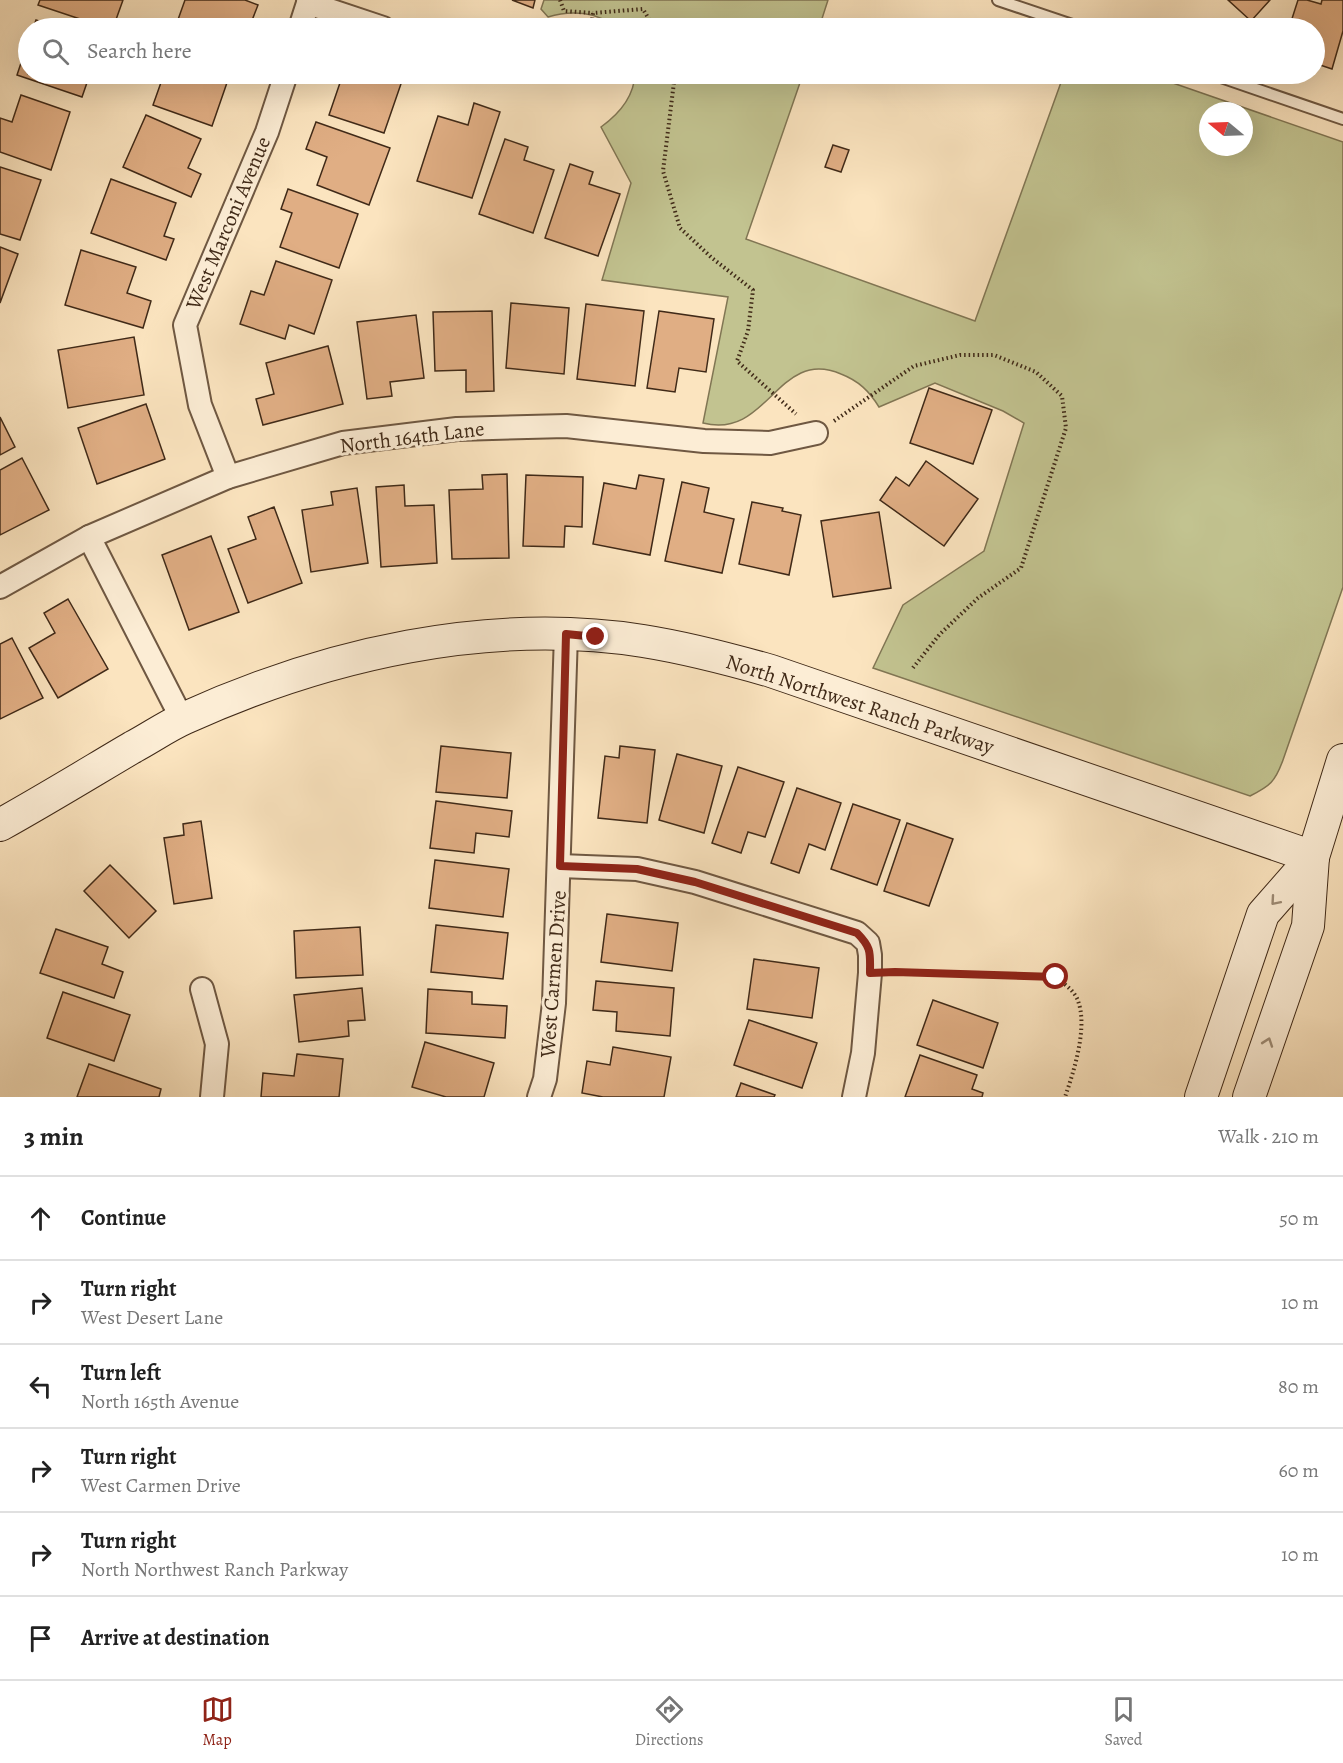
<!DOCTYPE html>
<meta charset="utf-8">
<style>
body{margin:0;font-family:Alegreya,serif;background:#f2f2f2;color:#222}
.compass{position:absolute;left:1199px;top:102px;width:54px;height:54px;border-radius:50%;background:#fff;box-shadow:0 6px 24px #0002;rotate:289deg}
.stop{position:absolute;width:18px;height:18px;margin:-14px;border:4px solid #8f2418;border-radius:50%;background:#fff}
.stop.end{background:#8f2418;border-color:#fff;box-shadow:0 2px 6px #0008}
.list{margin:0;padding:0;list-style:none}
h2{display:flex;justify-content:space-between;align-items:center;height:78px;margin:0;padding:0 24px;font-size:26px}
h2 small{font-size:20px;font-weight:400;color:#767676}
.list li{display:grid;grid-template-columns:39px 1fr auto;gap:18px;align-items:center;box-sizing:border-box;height:84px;padding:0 24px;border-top:2px solid #e0e0e0}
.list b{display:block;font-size:22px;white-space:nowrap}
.list p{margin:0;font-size:20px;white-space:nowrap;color:#767676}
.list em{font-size:20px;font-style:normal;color:#767676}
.icon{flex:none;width:33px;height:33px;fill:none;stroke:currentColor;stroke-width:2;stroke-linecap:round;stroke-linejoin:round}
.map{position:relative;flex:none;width:1343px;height:1097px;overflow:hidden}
.search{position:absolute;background:#fff;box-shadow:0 6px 24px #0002;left:18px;right:18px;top:18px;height:66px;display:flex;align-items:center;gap:15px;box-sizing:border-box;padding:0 21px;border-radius:33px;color:#767676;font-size:22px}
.sheet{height:582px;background:#fff}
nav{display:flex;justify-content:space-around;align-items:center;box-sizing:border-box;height:84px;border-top:2px solid #e0e0e0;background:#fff;font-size:16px;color:#767676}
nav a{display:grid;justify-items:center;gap:3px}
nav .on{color:#8f2418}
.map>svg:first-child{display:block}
.green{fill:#c2c390;stroke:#817654;stroke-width:1.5;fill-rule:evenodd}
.building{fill:#e0ae84;stroke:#402a18;stroke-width:1.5}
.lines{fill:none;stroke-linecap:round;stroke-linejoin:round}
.service-casing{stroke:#6f5842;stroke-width:14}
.minor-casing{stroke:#6f5842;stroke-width:26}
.secondary-casing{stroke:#402a18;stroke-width:34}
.path{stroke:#402a18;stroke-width:4;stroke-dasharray:1.5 3;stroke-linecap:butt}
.service{stroke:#fcedd5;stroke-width:10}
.minor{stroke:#fcedd5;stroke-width:22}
.secondary{stroke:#fcedd5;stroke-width:32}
.oneway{stroke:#9e8c76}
.route{stroke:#8f2418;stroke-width:8}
.labels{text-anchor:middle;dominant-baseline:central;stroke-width:6;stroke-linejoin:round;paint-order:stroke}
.street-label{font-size:21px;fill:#402a18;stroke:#fcedd5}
</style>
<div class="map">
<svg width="1343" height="1097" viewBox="0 0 1343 1097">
<rect width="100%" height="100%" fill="#fbe4bf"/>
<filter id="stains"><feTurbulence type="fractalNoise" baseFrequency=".00333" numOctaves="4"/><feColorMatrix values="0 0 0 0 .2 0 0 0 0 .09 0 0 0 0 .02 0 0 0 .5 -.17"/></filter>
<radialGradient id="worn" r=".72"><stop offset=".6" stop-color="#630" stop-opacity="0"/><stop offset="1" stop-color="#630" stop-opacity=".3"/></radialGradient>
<g class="green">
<path d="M544,0H828L819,28H615C598,11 570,10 548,17L541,9Z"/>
<path d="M635,74H803L746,239L975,321L1064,74H1147L1343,142V587L1283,760C1275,782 1270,786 1250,796L873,668L903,605L984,551L1024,423L1003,411L935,383L879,407C869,391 859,381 841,374C777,347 769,440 703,423L728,297L602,280L631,183L601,127C619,114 634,97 635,74ZM1208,111H1244V147H1208Z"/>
</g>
<g class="building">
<polygon points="40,0 123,0 113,28 107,28 38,5"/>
<polygon points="185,0 245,0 258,5 249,28 175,28"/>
<polygon points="512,0 535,0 533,8"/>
<polygon points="1228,0 1270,0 1251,21"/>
<polygon points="1298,0 1307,0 1321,4 1322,0 1343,0 1343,31 1332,69 1314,63 1314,28 1289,28"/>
<polygon points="36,20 59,28 33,28"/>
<polygon points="28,42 28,74 90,74 82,97 17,75"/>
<polygon points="164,74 230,74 212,126 153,105"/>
<polygon points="343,74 391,74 403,78 384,133 329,115"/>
<polygon points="21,95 70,112 51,170 0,152 0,118 12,122"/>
<polygon points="474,103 500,112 472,198 417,181 438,116 468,125"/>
<polygon points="146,115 201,139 188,168 201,174 191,197 123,167"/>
<polygon points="316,122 390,148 369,205 317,185 327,157 306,149"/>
<polygon points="505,139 528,147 524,160 554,170 533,233 479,214"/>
<polygon points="833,145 849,150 841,172 825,167"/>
<polygon points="570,164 593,172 589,184 620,194 598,256 545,238"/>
<polygon points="0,167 41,180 20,240 0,234"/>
<polygon points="111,179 176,203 164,236 174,239 166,260 91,233"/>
<polygon points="288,189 358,214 339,268 280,247 292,213 281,209"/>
<polygon points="0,247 18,254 0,303"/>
<polygon points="81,250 136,267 127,293 151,301 143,328 65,305"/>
<polygon points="276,261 332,280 314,334 289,325 285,339 240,324 251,291 264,295"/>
<polygon points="511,303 569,308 564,374 506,368"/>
<polygon points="586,304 644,311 635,386 577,379"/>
<polygon points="492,311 494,391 466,392 466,370 435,371 433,312"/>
<polygon points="659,311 714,319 706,372 679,368 675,392 647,388"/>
<polygon points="416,315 424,378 390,382 392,396 367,399 357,322"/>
<polygon points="134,337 144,395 68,408 58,350"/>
<polygon points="328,346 343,404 263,425 256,399 274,394 266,363"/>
<polygon points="929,388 992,410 973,464 910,443"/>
<polygon points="146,404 165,459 97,484 78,428"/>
<polygon points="0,417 15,447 0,455"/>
<polygon points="22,458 49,510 0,535 0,470"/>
<polygon points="926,461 978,499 944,546 880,500 896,477 909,486"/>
<polygon points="507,474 509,558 452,559 449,490 483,489 482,475"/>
<polygon points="526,475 583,477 582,527 565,526 564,547 523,546"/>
<polygon points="639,475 664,479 650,555 593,544 604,483 636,489"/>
<polygon points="682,482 709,488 704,512 734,519 722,573 665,561"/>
<polygon points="404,485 405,506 434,505 437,563 381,567 376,487"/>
<polygon points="357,488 368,563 311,572 302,510 333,505 331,492"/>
<polygon points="752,502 783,508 782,511 801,515 789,575 739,564"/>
<polygon points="274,507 302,583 248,603 228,549 256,539 248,517"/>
<polygon points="879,512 891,588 833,597 821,521"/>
<polygon points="211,536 239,612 189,630 162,555"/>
<polygon points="68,599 108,669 58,698 29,648 55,633 44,613"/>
<polygon points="12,638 43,698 0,719 0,644"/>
<polygon points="441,746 511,753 507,798 436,792"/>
<polygon points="620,746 655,750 647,823 598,818 605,756 619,758"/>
<polygon points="677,754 722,766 704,833 659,820"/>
<polygon points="738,767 784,782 765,837 748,832 741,853 712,843"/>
<polygon points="797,788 841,803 825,850 809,844 799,873 771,863"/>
<polygon points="436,801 512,811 509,837 476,833 474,853 430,848"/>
<polygon points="853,804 900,820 877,885 831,869"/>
<polygon points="201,821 212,898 174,904 164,838 184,835 183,824"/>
<polygon points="907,823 953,839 929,906 884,891"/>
<polygon points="435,860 509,869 503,917 429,908"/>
<polygon points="110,865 156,911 129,938 84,891"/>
<polygon points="607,914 678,923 672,971 601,962"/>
<polygon points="436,925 508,933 503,979 431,972"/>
<polygon points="360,927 363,975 296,978 294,931"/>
<polygon points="56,929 108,947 102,964 123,972 114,998 40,973"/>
<polygon points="754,959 819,968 812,1018 747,1009"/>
<polygon points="596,981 674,988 670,1036 616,1031 617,1012 593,1010"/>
<polygon points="362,988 365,1020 348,1021 349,1036 299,1042 294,995"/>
<polygon points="428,989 472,992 472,1004 507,1006 505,1038 426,1033"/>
<polygon points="63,992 130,1015 114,1061 47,1038"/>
<polygon points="933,1000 998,1023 983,1068 917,1045"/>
<polygon points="749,1020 817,1043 802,1088 734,1065"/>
<polygon points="425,1042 494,1063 484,1097 446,1097 412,1087"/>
<polygon points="613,1047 671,1057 664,1097 603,1097 582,1093 587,1061 610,1065"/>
<polygon points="297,1054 343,1059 339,1097 261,1097 263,1073 294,1076"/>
<polygon points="920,1055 977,1075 972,1089 983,1093 982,1097 905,1097"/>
<polygon points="89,1064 161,1089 159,1097 77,1097"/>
<polygon points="741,1083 775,1095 774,1097 736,1097"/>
</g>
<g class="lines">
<defs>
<g id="service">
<polyline points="998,0 1081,28"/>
<polyline points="1212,74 1343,119"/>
</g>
<g id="minor">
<polyline points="308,3 383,28"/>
<polyline points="300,28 309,0"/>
<polyline points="228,477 200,405 185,325 267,132 286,74"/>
<polyline points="89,537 182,719"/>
<polyline points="0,587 89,537 228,477 343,443 457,429 566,426 704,441 770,443 816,433"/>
<polyline points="560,866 637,869 695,882 857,933 868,943 870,955 870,973 863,1053 854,1097"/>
<polyline points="202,989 217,1044 212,1097"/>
<polyline points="539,1097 545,1079 554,1003 566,634"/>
</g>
<g id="secondary">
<path d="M0,825C45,800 89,773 133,747C150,738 167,726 185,718C326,654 488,617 643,641C687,648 729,659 771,671L1313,857"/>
<polyline points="1201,1097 1263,914 1313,857"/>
<polyline points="1249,1097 1308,926 1313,857 1343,760"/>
</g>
</defs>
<use href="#service" class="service-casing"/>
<use href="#minor" class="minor-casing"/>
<use href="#secondary" class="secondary-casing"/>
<g class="path">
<polyline points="560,0 564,11 593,13"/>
<polyline points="591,28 593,13 643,9 654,28"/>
<polyline points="675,74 663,171 680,228 712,258 753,290 748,331 737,361 796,414"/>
<polyline points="834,421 914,366 960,355 994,355 1036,372 1062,396 1066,428 1021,568 978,598 940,634 912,669"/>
<path d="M892,972L1056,977C1063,983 1075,991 1078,1001C1088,1027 1074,1071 1065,1097"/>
</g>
<use href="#service" class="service"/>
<use href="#minor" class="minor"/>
<use href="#secondary" class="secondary"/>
</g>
<defs><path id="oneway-chevron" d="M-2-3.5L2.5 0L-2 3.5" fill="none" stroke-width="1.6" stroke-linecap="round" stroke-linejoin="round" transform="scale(1.5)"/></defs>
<g class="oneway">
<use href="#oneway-chevron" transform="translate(1275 901) rotate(131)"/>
<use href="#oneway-chevron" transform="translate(1268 1042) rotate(-71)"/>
</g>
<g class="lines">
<path class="route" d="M596,637L566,634L560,866L637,869L695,882L857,933C872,948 870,953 870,973L895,972L1056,977"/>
</g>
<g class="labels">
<g class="street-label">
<text transform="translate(228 223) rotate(-67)">West Marconi Avenue</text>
<text transform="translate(412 437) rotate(-7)">North 164th Lane</text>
<text transform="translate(860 704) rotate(18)">North Northwest Ranch Parkway</text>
<text transform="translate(553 974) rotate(-86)">West Carmen Drive</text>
</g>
</g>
<rect width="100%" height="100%" filter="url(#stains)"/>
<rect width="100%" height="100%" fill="url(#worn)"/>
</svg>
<svg class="compass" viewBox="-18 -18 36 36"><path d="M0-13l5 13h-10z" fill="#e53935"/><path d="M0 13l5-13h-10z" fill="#767676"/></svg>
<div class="stop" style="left:1056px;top:977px"></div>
<div class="stop end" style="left:596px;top:637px"></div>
<div class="search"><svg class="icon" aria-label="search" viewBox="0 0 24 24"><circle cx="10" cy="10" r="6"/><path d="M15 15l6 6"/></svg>Search here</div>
</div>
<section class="sheet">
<h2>3 min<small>Walk · 210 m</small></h2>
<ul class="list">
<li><svg class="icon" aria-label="ahead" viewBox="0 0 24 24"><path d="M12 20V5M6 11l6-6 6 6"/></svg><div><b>Continue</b></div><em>50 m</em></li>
<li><svg class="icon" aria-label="right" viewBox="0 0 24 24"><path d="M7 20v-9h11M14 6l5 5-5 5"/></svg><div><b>Turn right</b><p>West Desert Lane</p></div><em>10 m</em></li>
<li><svg class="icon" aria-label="left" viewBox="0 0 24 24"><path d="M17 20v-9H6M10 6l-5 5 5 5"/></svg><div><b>Turn left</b><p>North 165th Avenue</p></div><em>80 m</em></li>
<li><svg class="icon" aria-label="right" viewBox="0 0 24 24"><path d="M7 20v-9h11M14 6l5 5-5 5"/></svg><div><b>Turn right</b><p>West Carmen Drive</p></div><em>60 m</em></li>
<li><svg class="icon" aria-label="right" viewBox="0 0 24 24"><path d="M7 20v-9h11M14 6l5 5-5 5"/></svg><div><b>Turn right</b><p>North Northwest Ranch Parkway</p></div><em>10 m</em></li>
<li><svg class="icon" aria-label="arrive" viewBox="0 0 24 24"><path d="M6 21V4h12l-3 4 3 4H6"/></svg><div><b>Arrive at destination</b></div></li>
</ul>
</section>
<nav>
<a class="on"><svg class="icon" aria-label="map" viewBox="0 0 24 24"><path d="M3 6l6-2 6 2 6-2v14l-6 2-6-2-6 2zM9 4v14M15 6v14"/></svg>Map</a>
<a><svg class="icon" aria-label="directions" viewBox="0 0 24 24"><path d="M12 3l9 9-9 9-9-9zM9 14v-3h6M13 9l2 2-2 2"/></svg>Directions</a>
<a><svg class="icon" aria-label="saved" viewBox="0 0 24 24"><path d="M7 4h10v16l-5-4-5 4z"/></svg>Saved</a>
</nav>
